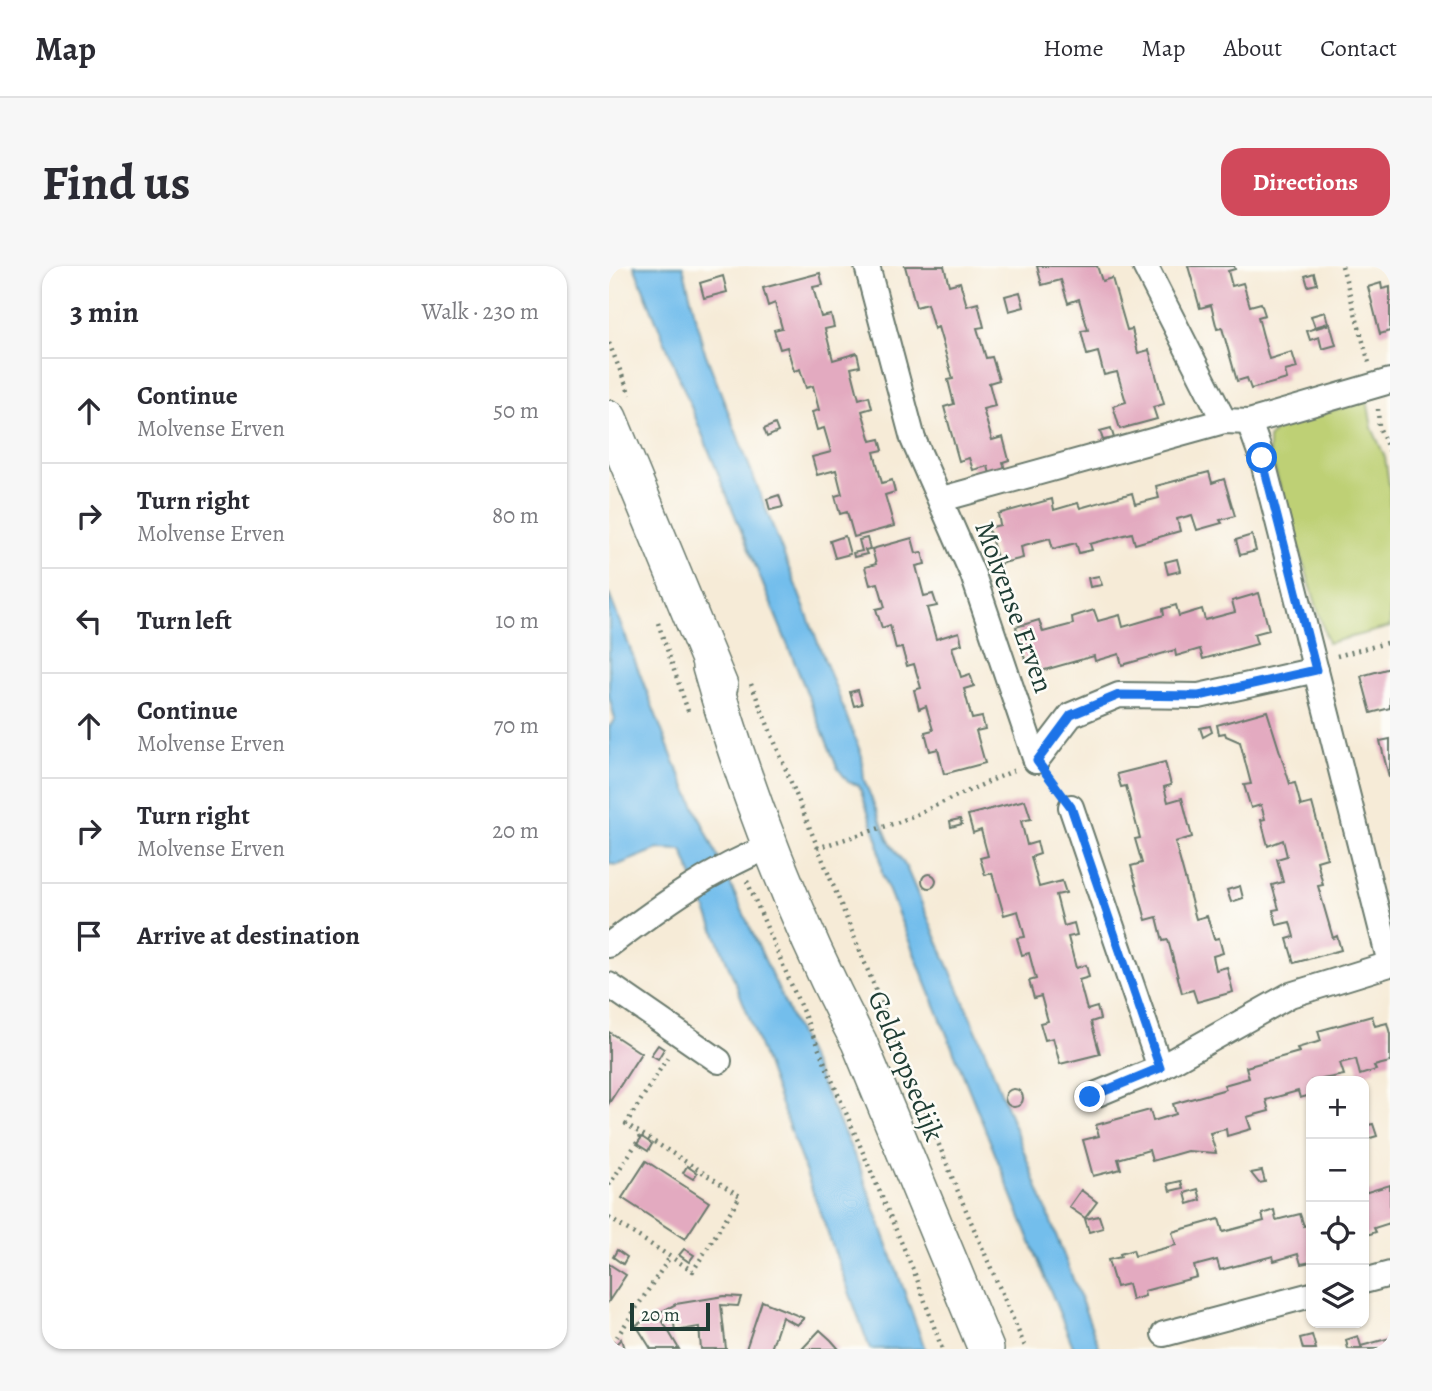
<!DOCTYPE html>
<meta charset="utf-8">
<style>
body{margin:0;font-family:Alegreya,serif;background:#f7f7f7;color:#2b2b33}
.controls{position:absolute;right:21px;bottom:21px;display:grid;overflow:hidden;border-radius:14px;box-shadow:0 2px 5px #0004}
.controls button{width:63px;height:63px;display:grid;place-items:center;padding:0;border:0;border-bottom:2px solid #e1e1e2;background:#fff;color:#2b2b33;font:35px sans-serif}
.scale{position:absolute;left:21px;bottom:18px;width:80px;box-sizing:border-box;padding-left:7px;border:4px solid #1f3d34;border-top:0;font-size:19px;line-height:24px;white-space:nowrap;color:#1f3d34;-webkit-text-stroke:5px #fdfcf7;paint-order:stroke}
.stop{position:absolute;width:21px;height:21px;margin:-16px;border:5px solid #1a73e8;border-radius:50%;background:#fff}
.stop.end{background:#1a73e8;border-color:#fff;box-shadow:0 2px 7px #0008}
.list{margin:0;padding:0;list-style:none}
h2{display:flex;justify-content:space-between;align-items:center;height:91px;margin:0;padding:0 28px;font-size:30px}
h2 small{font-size:23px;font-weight:400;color:#7c7c81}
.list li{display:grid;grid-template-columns:46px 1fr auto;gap:21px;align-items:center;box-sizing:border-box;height:105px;padding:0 28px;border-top:2px solid #e1e1e2}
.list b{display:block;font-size:26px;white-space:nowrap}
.list p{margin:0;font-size:23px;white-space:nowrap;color:#7c7c81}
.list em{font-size:23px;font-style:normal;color:#7c7c81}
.icon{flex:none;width:38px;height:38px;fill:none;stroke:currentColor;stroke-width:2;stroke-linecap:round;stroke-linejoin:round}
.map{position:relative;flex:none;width:781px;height:1083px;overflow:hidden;border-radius:21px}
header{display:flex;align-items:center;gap:42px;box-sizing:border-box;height:98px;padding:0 35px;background:#fff;border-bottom:2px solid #e1e1e2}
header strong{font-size:33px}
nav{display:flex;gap:38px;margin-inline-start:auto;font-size:24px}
.intro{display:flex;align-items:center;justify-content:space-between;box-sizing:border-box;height:168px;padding:0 42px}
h1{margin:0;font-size:49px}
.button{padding:18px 32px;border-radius:21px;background:#d1495b;color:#fff;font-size:24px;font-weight:700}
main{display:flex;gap:42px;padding:0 42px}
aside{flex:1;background:#fff;border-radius:21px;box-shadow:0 2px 5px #0004}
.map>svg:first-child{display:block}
.green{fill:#bed074;stroke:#6e8654;stroke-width:2}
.water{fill:#73beec;stroke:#497e90;stroke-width:2}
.building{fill:#e3aac0}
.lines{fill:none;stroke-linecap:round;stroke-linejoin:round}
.street-casing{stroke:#6a7a6d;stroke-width:28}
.secondary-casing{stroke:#6a7a6d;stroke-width:38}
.path{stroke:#6a7a6d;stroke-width:4.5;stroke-dasharray:2 5;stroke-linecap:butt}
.street{stroke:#fff;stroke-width:24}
.secondary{stroke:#fff;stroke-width:35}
.route{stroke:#1a73e8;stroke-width:9}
.labels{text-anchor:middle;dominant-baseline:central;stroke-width:5;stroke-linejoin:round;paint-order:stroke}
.street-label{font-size:28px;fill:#1f3d34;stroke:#fdfcf7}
</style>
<header>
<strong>Map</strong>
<nav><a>Home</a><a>Map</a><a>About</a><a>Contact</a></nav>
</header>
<div class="intro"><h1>Find us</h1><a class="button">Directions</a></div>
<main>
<aside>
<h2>3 min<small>Walk · 230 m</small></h2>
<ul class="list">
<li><svg class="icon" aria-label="ahead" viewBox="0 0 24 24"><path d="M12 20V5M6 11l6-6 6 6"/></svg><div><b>Continue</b><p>Molvense Erven</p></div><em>50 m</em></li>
<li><svg class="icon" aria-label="right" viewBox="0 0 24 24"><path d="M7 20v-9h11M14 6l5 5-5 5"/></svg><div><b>Turn right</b><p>Molvense Erven</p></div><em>80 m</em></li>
<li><svg class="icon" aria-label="left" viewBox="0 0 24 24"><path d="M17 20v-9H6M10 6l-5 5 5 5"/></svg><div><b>Turn left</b></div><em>10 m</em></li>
<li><svg class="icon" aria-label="ahead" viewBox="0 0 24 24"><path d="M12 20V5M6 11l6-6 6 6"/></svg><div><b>Continue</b><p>Molvense Erven</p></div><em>70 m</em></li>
<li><svg class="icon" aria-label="right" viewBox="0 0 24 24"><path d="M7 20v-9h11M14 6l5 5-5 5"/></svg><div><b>Turn right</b><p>Molvense Erven</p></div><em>20 m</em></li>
<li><svg class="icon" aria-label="arrive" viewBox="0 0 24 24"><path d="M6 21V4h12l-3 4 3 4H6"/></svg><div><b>Arrive at destination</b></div></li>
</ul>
</aside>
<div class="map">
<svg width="781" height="1083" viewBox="0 0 781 1083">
<rect width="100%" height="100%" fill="#fdfcf7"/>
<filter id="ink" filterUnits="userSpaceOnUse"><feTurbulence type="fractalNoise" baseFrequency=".0143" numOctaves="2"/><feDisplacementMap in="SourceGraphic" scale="14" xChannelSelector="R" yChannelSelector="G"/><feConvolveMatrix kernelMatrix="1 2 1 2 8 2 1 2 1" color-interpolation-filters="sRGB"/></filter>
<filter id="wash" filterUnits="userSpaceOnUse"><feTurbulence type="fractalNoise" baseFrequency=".00686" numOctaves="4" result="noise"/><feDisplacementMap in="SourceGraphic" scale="28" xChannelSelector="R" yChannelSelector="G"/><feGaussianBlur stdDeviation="1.57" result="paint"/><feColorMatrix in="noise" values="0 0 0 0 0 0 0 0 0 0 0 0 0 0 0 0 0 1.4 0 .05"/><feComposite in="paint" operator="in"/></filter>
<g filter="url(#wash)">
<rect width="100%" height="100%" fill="#f6ebd7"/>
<polygon class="green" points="758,133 763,162 776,191 781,225 781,361 719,377 660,185 660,171 669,162"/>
<g class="water">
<polygon points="25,0 74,0 94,81 253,490 255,514 279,573 297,601 376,785 491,1083 465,1083 273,608 269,575 250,519 239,516 228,501"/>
<polygon points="0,328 64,493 251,902 316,1083 261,1083 140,751 73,584 49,583 9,599 0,598 0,461 6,453 0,430"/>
</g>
<g id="blocks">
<g class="building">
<polygon points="296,0 335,0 340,19 351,16 358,40 369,37 375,61 368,62 377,92 383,91 390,114 380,117 386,140 374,143 383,174 394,171 400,194 394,196 396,204 381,208 379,200 364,204 360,192 350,195 335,141 345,138 339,114 344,113 329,61 325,63 318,38 307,41"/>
<polygon points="428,0 488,0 493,15 503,12 518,64 523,63 529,87 540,84 555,138 544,141 548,153 511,163 504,140 517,136 508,106 495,109 489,86 478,89 472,65 479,64 470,33 459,37 452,14 433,19"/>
<polygon points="579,0 625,0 626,3 619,5 623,20 634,17 641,40 652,37 656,49 649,51 660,93 683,86 688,102 676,105 678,113 642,123 638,112 628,115 613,62 608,63 602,39 591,42"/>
<polygon points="211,7 214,19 204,21 212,51 222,49 225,61 216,63 224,94 248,87 251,100 242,102 250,133 260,130 263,142 253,145 262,175 271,173 274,184 265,186 273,217 283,214 286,226 276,229 285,260 245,271 238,246 231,248 226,230 233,228 227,204 208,209 203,191 222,186 215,162 208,164 203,146 210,144 204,120 197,122 191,103 185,105 178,81 171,83 165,64 173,62 166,37 159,40 154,22"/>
<polygon points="705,7 708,18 699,20 696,10"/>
<polygon points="114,10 118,26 95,32 91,17"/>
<polygon points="772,17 773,23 781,21 781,65 771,68 759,21"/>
<polygon points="411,26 415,41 400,45 396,30"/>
<polygon points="716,46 719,57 706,61 702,50"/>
<polygon points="721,58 727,79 713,83 710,71 701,74 698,65"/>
<polygon points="166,158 169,166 158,171 155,163"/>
<polygon points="502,162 505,172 494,174 491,165"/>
<polygon points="600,206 603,217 615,213 626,250 611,254 613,257 588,264 583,249 568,253 571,265 526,278 523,267 481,278 483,284 470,287 467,277 444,283 441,272 412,280 414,292 390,298 379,262 391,259 389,248 443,233 445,244 469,237 471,242 523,227 526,238 550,232 547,220"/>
<polygon points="170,229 174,241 161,244 158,233"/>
<polygon points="643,269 647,285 631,289 627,274"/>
<polygon points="236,270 241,288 226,292 221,275"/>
<polygon points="258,272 261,283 256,284 258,288 245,291 244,287 253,285 250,274"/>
<polygon points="303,272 307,287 313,286 316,298 307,300 315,330 324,328 328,340 318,342 327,373 350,366 353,378 343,381 352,411 361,408 365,420 355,423 363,453 373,451 376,463 367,465 376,497 335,508 329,483 321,485 316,466 324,464 317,440 310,443 305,424 312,422 305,398 298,400 293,382 287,383 281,359 273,362 267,343 276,341 269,317 261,319 256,301 267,298 263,283"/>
<polygon points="568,293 571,305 559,308 556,296"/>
<polygon points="490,310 493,319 481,321 479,312"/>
<polygon points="650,327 660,364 645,368 648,378 594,393 591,383 567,390 566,384 513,399 510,388 486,395 485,390 432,405 429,394 417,397 407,361 430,354 434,366 464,358 463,351 485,344 489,355 511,349 514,361 555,349 554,343 567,339 570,350 593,343 596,354 626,346 623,335"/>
<polygon points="781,402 781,442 762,447 752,410"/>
<polygon points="249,424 253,438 245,440 241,426"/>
<polygon points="658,445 681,518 686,517 692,540 703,537 718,592 708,595 714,619 709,620 724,672 728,670 732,684 685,697 678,673 685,671 681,656 668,659 664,644 670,643 663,619 674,616 668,593 678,590 674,574 659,580 652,554 656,553 652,539 642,542 635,519 642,518 631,476 617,470 616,467 610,468 608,459"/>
<polygon points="601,460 603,466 594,471 591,462"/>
<polygon points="781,473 781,511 780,511 771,475"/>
<polygon points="556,496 562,519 555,521 559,536 573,532 583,571 566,576 587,653 598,650 605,673 610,672 614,687 604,690 607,704 618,701 624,726 588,736 584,724 573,727 559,674 554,675 548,651 537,654 522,600 533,597 526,573 531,572 517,520 512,521 508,508"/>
<polygon points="416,534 422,553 412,555 418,579 428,576 431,588 422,591 430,621 453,615 457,627 447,629 455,660 465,657 468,669 459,671 467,702 477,699 480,711 470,714 478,744 488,741 491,753 482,756 491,788 451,798 444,772 436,774 431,757 439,755 432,730 425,732 420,715 427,713 420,687 413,689 408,672 416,671 409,645 395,649 383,607 376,609 371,592 379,590 372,564 364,567 359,549"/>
<polygon points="351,553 353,558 342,561 341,555"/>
<circle cx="320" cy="615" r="7"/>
<polygon points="631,620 634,632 622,636 618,624"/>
<polygon points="763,750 766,760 778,757 781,768 781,796 765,800 767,804 751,809 747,793 731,797 735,809 702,815 702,829 691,832 689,825 657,834 660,845 638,851 642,863 618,870 617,863 601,867 607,887 578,885 543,895 540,884 509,893 512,903 484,910 474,874 490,870 487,859 541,844 544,855 567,848 564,838 617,823 615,819 640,812 637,801 690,786 688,782 712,775 709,765"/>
<polygon points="0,766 32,787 0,837"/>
<polygon points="49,779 55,783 49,793 42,789"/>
<circle cx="405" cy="832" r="9"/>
<polygon points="764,858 768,870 758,873 755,860"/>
<polygon points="33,871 43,878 39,885 28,878"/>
<polygon points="37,895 100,936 76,973 13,932"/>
<polygon points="78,900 88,907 84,913 74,907"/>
<polygon points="653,905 656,916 650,917 642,907"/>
<polygon points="572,915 574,922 561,925 559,918"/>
<polygon points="781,919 781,957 765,962 767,966 755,970 755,927"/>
<polygon points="589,923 592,934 579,938 576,927"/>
<polygon points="472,924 488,936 476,952 460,941"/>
<polygon points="665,944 667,954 691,948 695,960 702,958 702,996 692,998 689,988 665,995 664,990 611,1004 608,994 585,1000 588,1011 535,1025 536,1030 523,1034 519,1018 507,1021 499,994 512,991 511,988 524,984 526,990 567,979 563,966 610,953 614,966 655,955 653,948"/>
<polygon points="490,950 494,962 480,966 476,953"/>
<polygon points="75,983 85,989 80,996 70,989"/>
<polygon points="8,984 18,991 14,998 4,991"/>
<polygon points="0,998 17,1009 0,1035"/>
<polygon points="115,1030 132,1031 129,1040 112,1039 117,1083 92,1083 90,1061 66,1065 64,1050 53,1054 70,1083 42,1083 27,1059 67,1038"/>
<polygon points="153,1035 195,1052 188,1059 173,1051 162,1083 137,1083"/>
<polygon points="211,1064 222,1074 230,1083 193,1083"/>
<polygon points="703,1069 707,1083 694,1083 691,1072"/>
<polygon points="749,1070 752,1080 781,1072 781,1083 739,1083 737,1074"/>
<polygon points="12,1073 15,1083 2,1083"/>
</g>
</g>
</g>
<g filter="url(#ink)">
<use href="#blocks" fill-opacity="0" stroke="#6a7a6d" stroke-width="2"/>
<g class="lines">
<defs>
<g id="street">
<polyline points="258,0 304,173 364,309 427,495"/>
<polyline points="536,0 615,155"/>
<polyline points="781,115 640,156 653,192 781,697"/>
<polyline points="333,233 615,155 640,156"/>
<polyline points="427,495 462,449 510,429 590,430 707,404"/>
<polyline points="462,541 551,802"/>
<path d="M0,679C52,640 102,603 163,580"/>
<polyline points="0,719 110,795"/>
<polyline points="481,831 551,802 681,729 781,698"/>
<polyline points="755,1015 781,1008"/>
<polyline points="555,1068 702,1029"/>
</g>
<g id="secondary">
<polyline points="0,152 111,420"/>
<path d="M101,401C136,525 190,662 250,776L377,1083"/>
</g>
</defs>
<use href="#street" class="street-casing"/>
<use href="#secondary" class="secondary-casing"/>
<g class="path">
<polyline points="733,0 760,97"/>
<polyline points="0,77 21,129"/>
<polyline points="769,143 770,161 781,187"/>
<polyline points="49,357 79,445"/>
<polyline points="728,390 781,376"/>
<polyline points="142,418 350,928 417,1083"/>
<polyline points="208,582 290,556 406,504"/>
<polyline points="138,615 308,1013 333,1083"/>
<polyline points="0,919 33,869"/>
<polyline points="0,952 84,1005 131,930 17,858 60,789"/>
<polyline points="0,1083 61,991"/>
</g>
<use href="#street" class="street"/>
<use href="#secondary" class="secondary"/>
</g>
</g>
<g class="lines" filter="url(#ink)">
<polyline class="route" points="481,831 551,802 462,541 428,495 462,449 510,429 590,430 707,404 653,192"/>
</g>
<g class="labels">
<g class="street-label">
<text transform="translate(405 341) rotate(70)">Molvense Erven</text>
<text transform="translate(297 800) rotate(68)">Geldropsedijk</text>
</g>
</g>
</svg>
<div class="controls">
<button>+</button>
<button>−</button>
<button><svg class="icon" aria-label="locate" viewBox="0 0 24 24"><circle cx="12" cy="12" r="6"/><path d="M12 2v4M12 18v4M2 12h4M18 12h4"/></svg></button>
<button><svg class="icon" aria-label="layers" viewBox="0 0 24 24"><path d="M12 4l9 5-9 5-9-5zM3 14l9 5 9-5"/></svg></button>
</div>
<div class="scale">20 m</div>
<div class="stop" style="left:653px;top:192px"></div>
<div class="stop end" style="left:481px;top:831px"></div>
</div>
</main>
